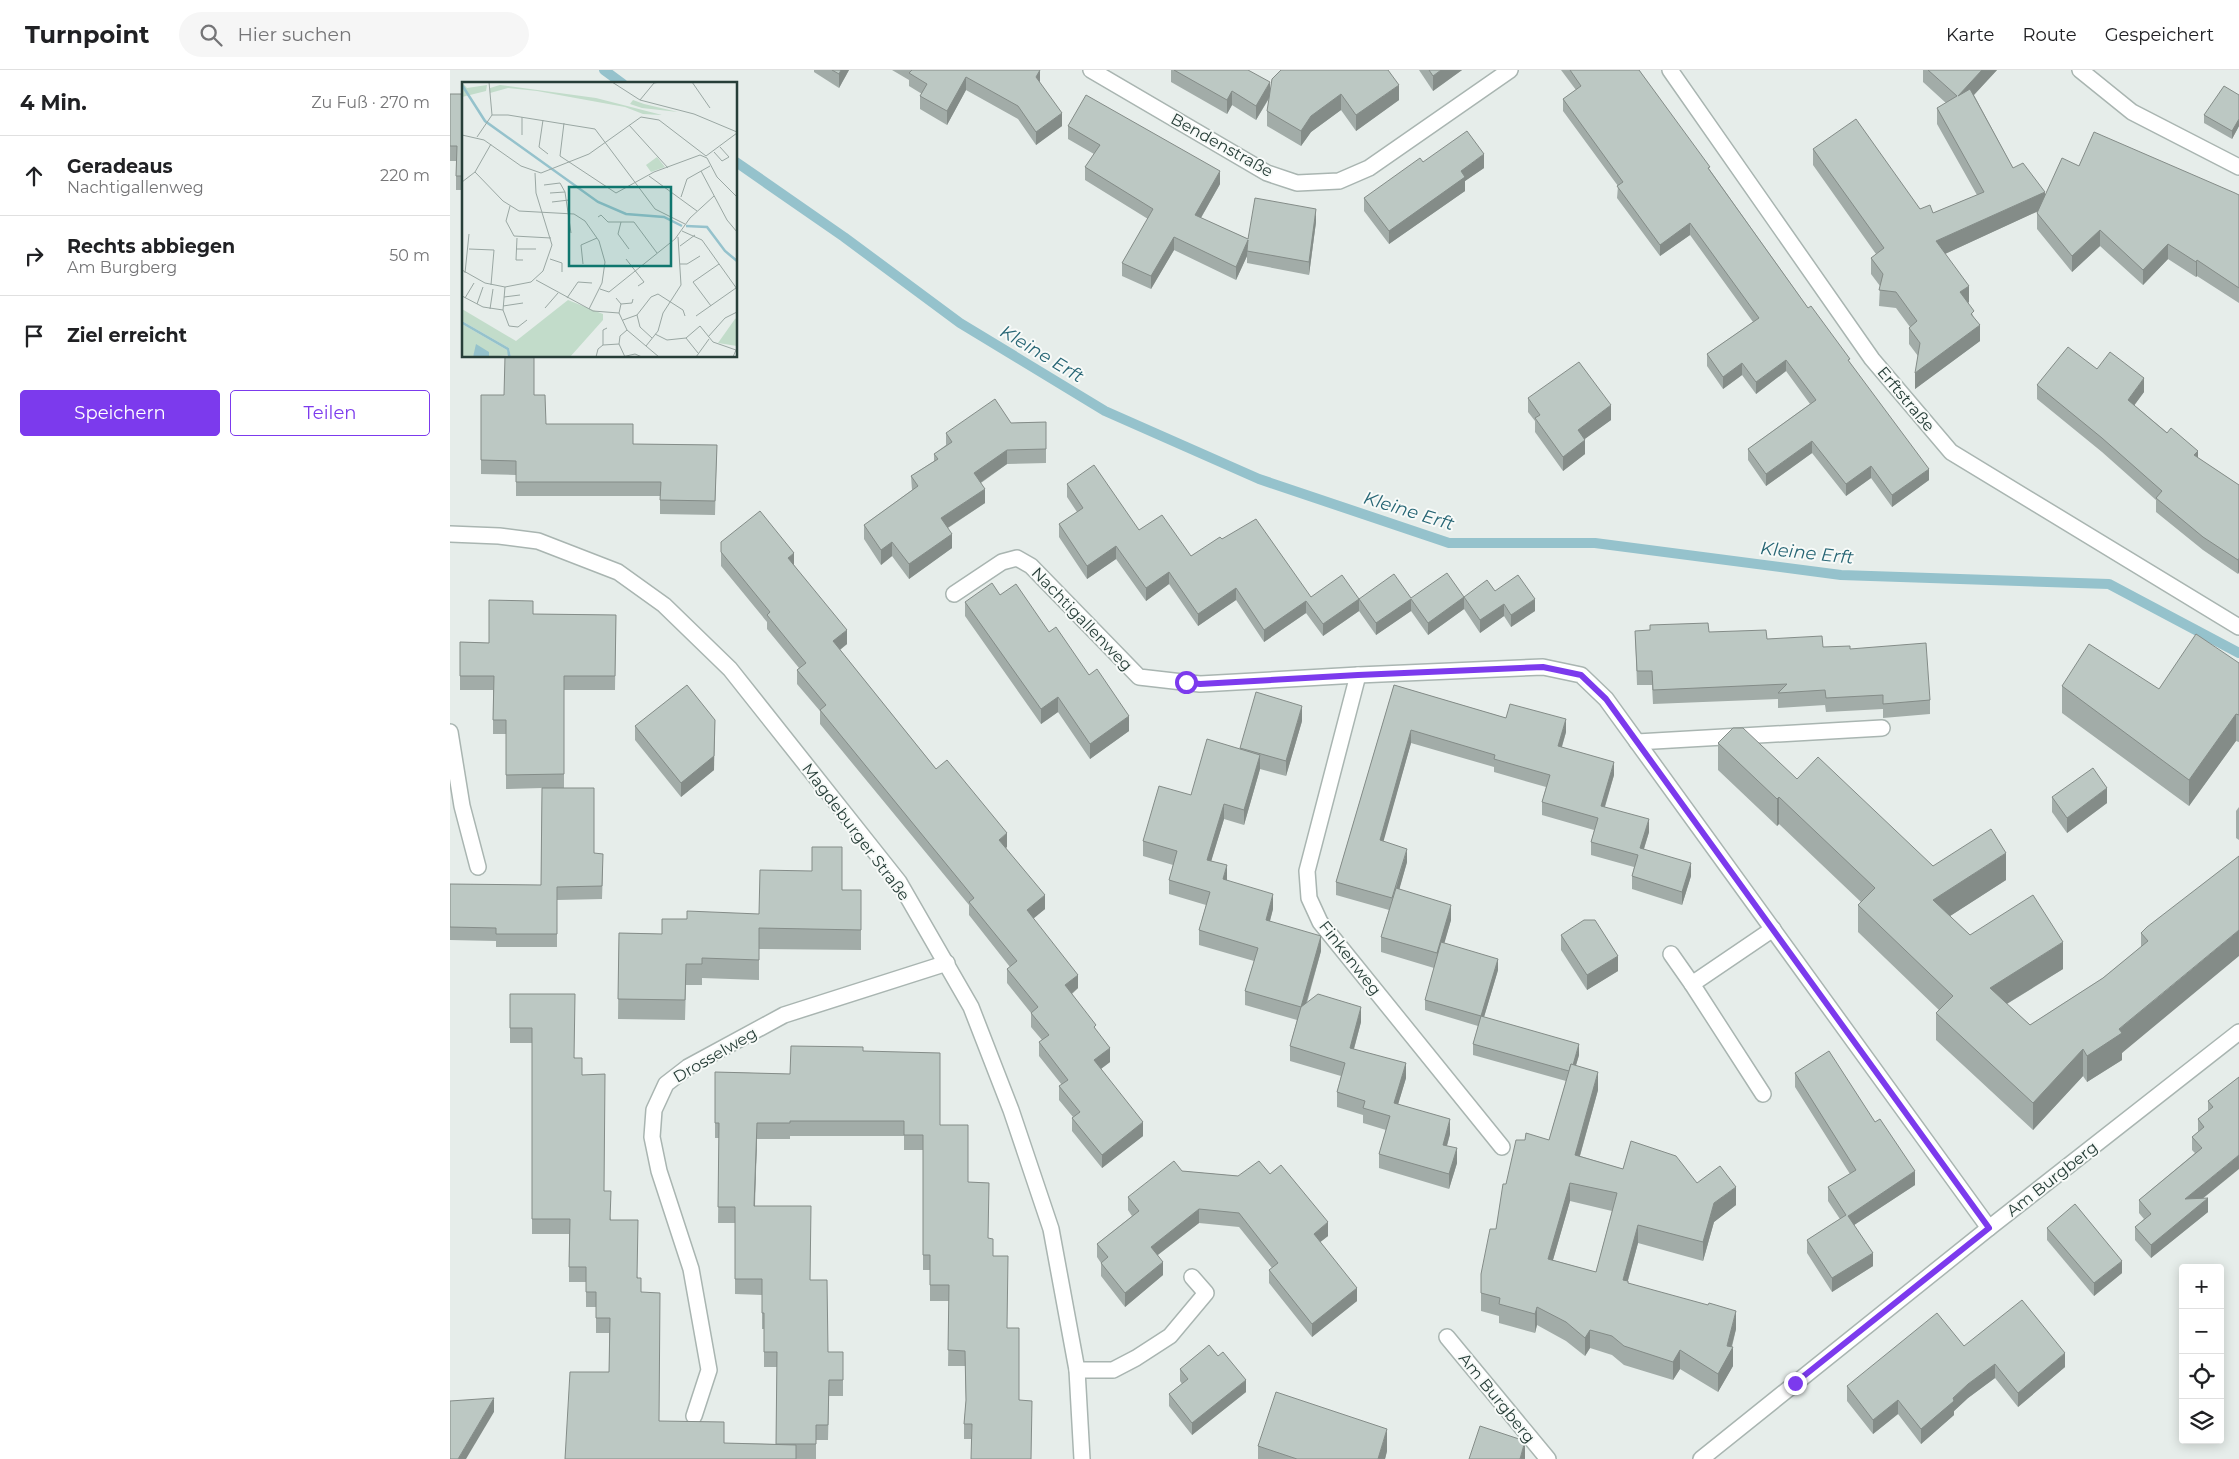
<!DOCTYPE html>
<html lang="de">
<meta charset="utf-8">
<style>
body{margin:0;font-family:Montserrat,sans-serif;background:#f6f6f6;color:#202124}
.controls{position:absolute;right:15px;bottom:15px;display:grid;overflow:hidden;border-radius:5px;box-shadow:0 2px 12px #0003}
.controls button{width:45px;height:45px;display:grid;place-items:center;padding:0;border:0;border-bottom:1px solid #e0e0e0;background:#fff;color:#202124;font:25px sans-serif}
.stop{position:absolute;width:15px;height:15px;margin:-11px;border:4px solid #7c3aed;border-radius:50%;background:#fff}
.stop.end{background:#7c3aed;border-color:#fff;box-shadow:0 1px 5px #0008}
.list{margin:0;padding:0;list-style:none}
h2{display:flex;justify-content:space-between;align-items:center;height:65px;margin:0;padding:0 20px;font-size:21px}
h2 small{font-size:16px;font-weight:400;color:#757577}
.list li{display:grid;grid-template-columns:32px 1fr auto;gap:15px;align-items:center;box-sizing:border-box;height:80px;padding:0 20px;border-top:1px solid #e0e0e0}
.list b{display:block;font-size:19px;white-space:nowrap}
.list p{margin:0;font-size:16px;white-space:nowrap;color:#757577}
.list em{font-size:16px;font-style:normal;color:#757577}
.actions{display:flex;gap:10px;padding:15px 20px}
.actions a{flex:1;padding:11px 0;border:1px solid #7c3aed;border-radius:5px;text-align:center;font-size:18px;color:#7c3aed}
.actions .main{background:#7c3aed;color:#fff}
.icon{flex:none;width:28px;height:28px;fill:none;stroke:currentColor;stroke-width:2;stroke-linecap:round;stroke-linejoin:round}
.map{position:relative;flex:none;width:1789px;height:1389px;overflow:hidden}
header{display:flex;align-items:center;gap:30px;box-sizing:border-box;height:70px;padding:0 25px;background:#fff;border-bottom:1px solid #e0e0e0}
header strong{font-size:24px}
nav{display:flex;gap:28px;margin-inline-start:auto;font-size:18px}
.search{width:350px;height:45px;background:#f6f6f6;display:flex;align-items:center;gap:12px;box-sizing:border-box;padding:0 18px;border-radius:28px;color:#757577;font-size:19px}
main{display:flex}
aside{flex:1;background:#fff}
.map>svg:first-child{display:block}
.lines{fill:none;stroke-linecap:round;stroke-linejoin:round}
.stream{stroke:#95c2cc;stroke-width:10}
.minor-casing{stroke:#a9b5b1;stroke-width:18}
.minor{stroke:#fff;stroke-width:15}
.wall{fill:#a2aca8;fill-rule:evenodd}
.shaded-wall{fill:#848c88}
.building{fill:#bcc8c3;stroke:#848c88;fill-rule:evenodd}
.route{stroke:#7c3aed;stroke-width:6}
.labels{text-anchor:middle;dominant-baseline:central;stroke-width:4;stroke-linejoin:round;paint-order:stroke}
.street-label{font-size:16px;fill:#273e38;stroke:#f7faf8}
.water-label{font-size:18px;font-style:italic;fill:#266574;stroke:#f7faf8}
.inset-river{fill:none;stroke:#95c2cc;stroke-width:2.5}
.inset-road{fill:none;stroke:#9aa7a3;stroke-width:1}
.view{fill:#0f766e;fill-opacity:0.15;stroke:#0f766e;stroke-width:2.5}
.inset-edge{fill:none;stroke:#273e38;stroke-width:2.5}
</style>
<header>
<strong>Turnpoint</strong>
<div class="search"><svg class="icon" aria-label="search" viewBox="0 0 24 24"><circle cx="10" cy="10" r="6"/><path d="M15 15l6 6"/></svg>Hier suchen</div>
<nav><a>Karte</a><a>Route</a><a>Gespeichert</a></nav>
</header>
<main>
<aside>
<h2>4 Min.<small>Zu Fuß · 270 m</small></h2>
<ul class="list">
<li><svg class="icon" aria-label="ahead" viewBox="0 0 24 24"><path d="M12 20V5M6 11l6-6 6 6"/></svg><div><b>Geradeaus</b><p>Nachtigallenweg</p></div><em>220 m</em></li>
<li><svg class="icon" aria-label="right" viewBox="0 0 24 24"><path d="M7 20v-9h11M14 6l5 5-5 5"/></svg><div><b>Rechts abbiegen</b><p>Am Burgberg</p></div><em>50 m</em></li>
<li><svg class="icon" aria-label="arrive" viewBox="0 0 24 24"><path d="M6 21V4h12l-3 4 3 4H6"/></svg><div><b>Ziel erreicht</b></div></li>
</ul>
<div class="actions"><a class="main">Speichern</a><a>Teilen</a></div>
</aside>
<div class="map">
<svg width="1789" height="1389" viewBox="0 0 1789 1389">
<rect width="100%" height="100%" fill="#e6edea"/>
<g class="lines">
<g class="stream">
<polyline points="154,0 173,14"/>
<polyline points="286,92 394,167 510,253 655,341 809,409 999,473 1145,473 1391,505 1659,514 1789,583"/>
</g>
<defs>
<g id="minor">
<polyline points="641,0 817,103 847,113 889,111 919,98 1060,0"/>
<polyline points="1220,0 1422,289 1501,382 1789,557"/>
<polyline points="1630,0 1682,42 1789,97"/>
<polyline points="0,464 49,466 88,471 168,502 214,535 280,599 449,812 521,937 561,1040 601,1159 627,1300 632,1389"/>
<polyline points="504,524 552,492 567,488 581,496 689,607 750,614 908,605 1093,597 1131,605 1156,629 1539,1158"/>
<polyline points="908,605 857,801 859,828 870,852 1052,1077"/>
<polyline points="0,662 12,736 28,797"/>
<polyline points="1187,672 1432,658"/>
<polyline points="1221,884 1242,914"/>
<polyline points="1313,1024 1242,914 1323,859"/>
<polyline points="997,1267 1098,1389"/>
<polyline points="627,1300 663,1300 686,1288 720,1266 756,1223 742,1207"/>
<polyline points="244,1346 259,1300 241,1199 209,1101 202,1067 204,1040 216,1014 238,997 334,945 497,893"/>
<polyline points="1251,1389 1539,1158 1789,962"/>
</g>
</defs>
<use href="#minor" class="minor-casing"/>
<use href="#minor" class="minor"/>
</g>
<g class="wall">
<polygon points="364,0 399,0 389,18 364,2"/>
<polygon points="442,0 590,0 590,13 612,56 586,75 568,49 516,20 497,55 470,39 470,26 472,24 459,16 459,10"/>
<polygon points="721,0 798,0 820,25 822,9 949,30 906,61 891,40 861,62 851,76 817,56 817,41 820,27 806,50 782,35 777,44 721,12"/>
<polygon points="969,0 1012,0 983,21"/>
<polygon points="1111,0 1189,0 1358,238 1400,293 1479,410 1442,437 1421,408 1396,426 1362,383 1316,416 1298,390 1298,379 1360,334 1336,301 1306,324 1292,305 1273,319 1257,296 1257,284 1303,252 1240,165 1210,186 1167,128 1168,116 1113,41 1113,29 1126,20"/>
<polygon points="1473,0 1547,0 1524,25 1563,98 1595,126 1629,96 1789,125 1789,233 1747,206 1746,207 1718,189 1693,215 1650,176 1622,202 1587,159 1587,143 1588,141 1495,184 1519,232 1518,233 1524,248 1530,271 1465,319 1468,286 1459,274 1459,258 1460,257 1446,238 1429,236 1430,216 1421,204 1421,188 1426,184 1363,95 1363,79 1470,139 1483,143 1527,125 1487,54 1487,38 1496,33 1473,12"/>
<polygon points="0,24 14,24 14,120 6,120 6,91 0,91"/>
<polygon points="1789,25 1789,56 1782,69 1754,53 1754,45"/>
<polygon points="618,56 770,114 751,148 798,169 866,152 859,205 797,193 797,186 786,210 724,180 701,219 672,206 672,193 698,149 635,110 635,97 644,84 618,69"/>
<polygon points="973,92 1034,98 1015,111 1015,121 939,174 914,141 914,128"/>
<polygon points="1647,299 1694,322 1684,335 1748,388 1789,415 1789,502 1788,504 1753,480 1706,442 1706,430 1652,382 1587,329 1587,315"/>
<polygon points="31,325 84,325 96,354 183,374 267,375 265,445 210,444 210,426 66,426 66,405 31,404"/>
<polygon points="1078,328 1161,350 1134,369 1135,384 1113,401 1085,362 1085,351 1078,342"/>
<polygon points="596,352 596,393 557,394 531,413 535,433 498,458 502,478 459,509 442,486 431,495 414,469 414,455 462,420 461,406 484,391 484,384 496,375 496,363 561,353"/>
<polygon points="617,414 689,460 741,486 772,469 861,527 909,529 1014,527 1045,521 1085,541 1061,557 1054,546 1030,563 1014,539 978,565 961,541 926,565 909,541 873,566 856,543 814,572 786,530 748,556 719,514 696,531 666,489 637,509 609,467 609,454 627,442 617,427"/>
<polygon points="271,472 344,495 397,574 390,580 486,699 557,777 556,778 595,839 583,848 628,918 622,924 646,960 660,992 651,999 693,1066 652,1098 622,1061 622,1048 623,1047 609,1030 609,1016 612,1015 589,986 589,972 592,970 581,957 581,943 557,913 557,899 560,897 519,845 519,835 370,654 370,641 347,614 347,600 349,598 317,559 317,552 271,496"/>
<polygon points="550,525 599,562 639,605 679,661 640,689 608,642 591,654 515,546 515,532"/>
<polygon points="83,544 166,545 165,620 114,620 114,718 144,783 153,797 152,829 107,830 107,877 46,877 46,871 0,870 0,814 91,815 92,718 56,719 56,664 43,664 43,620 10,620 10,572 39,573"/>
<polygon points="1185,561 1259,562 1373,577 1400,579 1480,630 1480,644 1433,648 1433,639 1376,642 1375,635 1328,638 1328,629 1203,634 1202,615 1187,615"/>
<polygon points="1789,593 1789,672 1786,671 1739,736 1612,643 1612,616 1709,619"/>
<path d="M944,615L1056,648L1116,662L1112,677L1164,705L1155,737L1199,762L1194,779L1241,806L1232,835L1182,819V806L1184,797L1141,785V772L1144,760L1092,745V732L1096,717L1044,702V697L961,673L933,771L957,792L949,819L1001,850L994,873L1048,900L1034,947L1129,985L1126,995L1148,1020L1130,1086L1173,1099L1247,1113L1286,1135L1264,1152L1253,1191L1188,1173L1178,1211V1213L1286,1259L1282,1277L1283,1296L1268,1322L1230,1299L1223,1310L1174,1295L1162,1285L1140,1278L1135,1286L1116,1271L1087,1255L1085,1263L1049,1253V1246L1031,1241V1204L1046,1159L1056,1114L1099,1070L1116,1011L1023,985V974L1028,956L975,940V930L984,898L931,882V867L939,840L886,825V812ZM1120,1131L1162,1141L1146,1202L1103,1190Z"/>
<polygon points="852,651 836,706 810,699 794,755 774,749 761,791 777,811 823,839 820,851 871,881 857,933 911,952 904,979 956,1008 948,1034 1000,1064 997,1076 1007,1093 999,1119 929,1098 929,1084 936,1060 913,1053 913,1045 887,1037 887,1022 891,1006 840,991 840,976 847,950 795,935 795,921 804,891 749,875 749,860 756,835 719,824 719,810 723,795 693,786 693,771 790,679 790,678"/>
<polygon points="185,656 264,700 231,727 185,670"/>
<polygon points="1268,673 1347,709 1483,796 1556,810 1500,846 1520,865 1613,899 1557,934 1580,955 1653,908 1691,877 1691,863 1789,786 1672,983 1672,990 1637,1012 1633,1006 1583,1060 1486,970 1486,943 1489,940 1408,862 1408,835 1411,832 1329,754 1327,756 1268,700"/>
<polygon points="1602,727 1657,733 1617,763 1602,742"/>
<polygon points="1789,737 1789,770 1786,768 1786,741"/>
<polygon points="392,820 411,820 411,880 309,879 309,910 252,908 252,915 236,915 235,950 168,949 169,863 212,864 309,844"/>
<polygon points="1111,865 1168,901 1137,920 1111,880"/>
<polygon points="60,924 125,988 132,1005 154,1121 161,1150 188,1208 191,1222 209,1351 274,1373 326,1374 327,1297 314,1297 314,1259 312,1259 312,1225 285,1224 285,1153 268,1153 269,1068 265,1068 265,1002 340,1004 413,981 490,1055 518,1112 539,1113 521,1369 514,1369 514,1354 516,1331 515,1296 498,1296 499,1231 480,1231 480,1200 473,1200 473,1080 454,1080 454,1066 340,1066 340,1069 307,1069 305,1136 360,1210 378,1282 393,1282 393,1326 379,1326 378,1370 366,1370 366,1389 115,1389 159,1302 159,1263 146,1263 146,1237 136,1237 136,1212 119,1212 119,1164 82,1164 82,973 60,973"/>
<polygon points="1345,1003 1465,1115 1404,1155 1423,1196 1382,1222 1357,1183 1357,1170 1390,1149 1378,1131 1378,1117 1400,1104 1345,1017"/>
<polygon points="1789,1007 1752,1129 1758,1142 1701,1188 1685,1170 1685,1157 1694,1149 1689,1143 1689,1130 1745,1083 1742,1080 1742,1067 1748,1062 1748,1049 1758,1041 1758,1031"/>
<polygon points="732,1101 788,1106 820,1104 878,1166 870,1172 907,1231 862,1267 819,1213 819,1200 822,1198 789,1157 749,1153 708,1185 713,1205 675,1237 651,1206 651,1193 647,1187 647,1174 682,1146 678,1140 678,1127"/>
<polygon points="1597,1158 1672,1203 1644,1226 1597,1170"/>
<polygon points="1514,1276 1615,1297 1568,1337 1545,1308 1518,1328 1504,1341 1504,1345 1471,1374 1448,1344 1423,1364 1397,1331 1397,1316"/>
<polygon points="730,1299 796,1322 742,1365 719,1336 719,1324 732,1314 730,1311"/>
<polygon points="808,1376 937,1381 935,1389 808,1389"/>
</g>
<g class="shaded-wall">
<polygon points="391,0 399,0 389,18 389,4"/>
<polygon points="590,0 590,13 586,20 586,7"/>
<polygon points="991,0 1012,0 983,21 983,6"/>
<polygon points="1532,0 1547,0 1508,42 1508,26"/>
<polygon points="516,7 516,20 497,55 497,41"/>
<polygon points="820,12 820,26 806,50 806,36"/>
<polygon points="949,15 949,30 906,61 906,45"/>
<polygon points="782,21 782,35 777,44 777,30"/>
<polygon points="891,24 891,40 861,62 851,76 851,61 861,46"/>
<polygon points="612,43 612,56 586,75 586,62"/>
<polygon points="1789,49 1789,56 1782,69 1782,61"/>
<polygon points="1034,84 1034,98 1015,111 1015,121 939,174 939,161 1011,101"/>
<polygon points="770,101 770,114 745,158 745,145"/>
<polygon points="1595,122 1595,138 1486,188 1486,171"/>
<polygon points="866,139 866,152 859,205 859,192"/>
<polygon points="1240,153 1240,165 1210,186 1210,175"/>
<polygon points="1650,160 1650,176 1622,202 1622,186"/>
<polygon points="724,167 724,180 701,219 701,206"/>
<polygon points="798,170 797,186 786,210 786,197"/>
<polygon points="1718,174 1718,189 1693,215 1693,200"/>
<polygon points="1747,190 1747,206 1746,207 1746,192"/>
<polygon points="1519,216 1519,232 1510,238 1510,222"/>
<polygon points="1530,255 1530,271 1465,319 1465,303"/>
<polygon points="1336,290 1336,301 1306,324 1306,312"/>
<polygon points="1292,293 1292,305 1273,319 1273,307"/>
<polygon points="1694,308 1694,322 1678,344 1678,330"/>
<polygon points="1161,335 1161,350 1128,374 1128,360"/>
<polygon points="1135,370 1135,384 1113,401 1113,387"/>
<polygon points="1362,371 1362,383 1316,416 1316,404"/>
<polygon points="557,380 557,394 524,417 524,403"/>
<polygon points="1748,381 1748,395 1744,385"/>
<polygon points="1421,396 1421,408 1396,426 1396,414"/>
<polygon points="1479,399 1479,410 1442,437 1442,425"/>
<polygon points="535,419 535,433 491,462 491,448"/>
<polygon points="502,464 502,478 459,509 459,494"/>
<polygon points="442,472 442,486 431,495 431,480"/>
<polygon points="666,476 666,489 637,509 637,496"/>
<polygon points="344,483 344,497 338,488"/>
<polygon points="1789,488 1789,502 1788,504 1788,490"/>
<polygon points="719,502 719,514 696,531 696,518"/>
<polygon points="786,518 786,530 748,556 748,544"/>
<polygon points="1014,527 1014,539 978,565 978,553"/>
<polygon points="909,529 909,541 873,566 873,554"/>
<polygon points="961,529 961,541 926,565 926,553"/>
<polygon points="1085,529 1085,541 1061,557 1061,545"/>
<polygon points="856,531 856,543 814,572 814,560"/>
<polygon points="1054,534 1054,546 1030,563 1030,550"/>
<polygon points="397,560 397,574 383,585 383,571"/>
<polygon points="608,627 608,642 591,654 591,639"/>
<polygon points="852,636 852,651 836,706 836,691"/>
<polygon points="1786,644 1786,671 1739,736 1739,710"/>
<polygon points="679,646 679,661 640,689 640,674"/>
<polygon points="1116,649 1116,662 1108,689 1108,676"/>
<polygon points="265,650 264,700 231,727 231,713"/>
<polygon points="961,660 961,673 930,784 930,770"/>
<polygon points="810,685 810,699 794,755 794,740"/>
<polygon points="1164,692 1164,705 1151,749 1151,736"/>
<polygon points="1657,718 1657,733 1617,763 1617,748"/>
<polygon points="1329,727 1329,754 1327,756 1327,729"/>
<polygon points="774,734 774,749 757,805 757,790"/>
<polygon points="1199,749 1199,762 1190,791 1190,778"/>
<polygon points="557,763 557,777 549,783 549,770"/>
<polygon points="957,779 957,792 943,842 943,829"/>
<polygon points="1556,783 1556,810 1483,857 1483,830"/>
<polygon points="1241,793 1241,806 1232,835 1232,822"/>
<polygon points="777,795 777,810 773,824 773,809"/>
<polygon points="823,824 823,839 816,865 816,850"/>
<polygon points="595,825 595,839 577,854 577,840"/>
<polygon points="1001,835 1001,850 987,899 987,883"/>
<polygon points="1789,860 1789,886 1672,983 1672,990 1637,1012 1637,986"/>
<polygon points="871,866 871,881 851,951 851,937"/>
<polygon points="1613,872 1613,899 1540,944 1540,918"/>
<polygon points="1168,886 1168,901 1137,920 1137,905"/>
<polygon points="1048,889 1048,900 1031,957 1031,946"/>
<polygon points="628,905 628,918 615,929 615,915"/>
<polygon points="911,937 911,952 900,993 900,978"/>
<polygon points="1129,974 1129,985 1121,1012 1121,1002"/>
<polygon points="660,978 660,992 644,1004 644,990"/>
<polygon points="1633,979 1633,1006 1583,1060 1583,1033"/>
<polygon points="956,993 956,1008 944,1048 944,1033"/>
<polygon points="1148,1002 1148,1020 1125,1103 1125,1085"/>
<polygon points="1000,1049 1000,1064 993,1089 993,1075"/>
<polygon points="693,1052 693,1066 652,1098 652,1085"/>
<polygon points="307,1053 307,1069 304,1151 304,1136"/>
<polygon points="1007,1078 1007,1093 999,1119 999,1104"/>
<polygon points="1789,1085 1789,1099 1735,1143 1735,1129"/>
<polygon points="1465,1101 1465,1115 1398,1159 1398,1146"/>
<polygon points="1120,1113 1120,1131 1098,1207 1098,1189"/>
<polygon points="1286,1117 1286,1135 1264,1152 1253,1191 1253,1172 1264,1133"/>
<polygon points="1758,1128 1758,1142 1701,1188 1701,1175"/>
<polygon points="749,1139 749,1153 701,1190 701,1177"/>
<polygon points="878,1152 878,1166 864,1177 864,1164"/>
<polygon points="1188,1155 1188,1173 1173,1228 1173,1210"/>
<polygon points="1423,1183 1423,1196 1382,1222 1382,1208"/>
<polygon points="1672,1191 1672,1203 1644,1226 1644,1213"/>
<polygon points="713,1192 713,1205 675,1237 675,1223"/>
<polygon points="907,1218 907,1231 862,1267 862,1254"/>
<polygon points="1087,1237 1087,1255 1085,1263 1085,1244"/>
<polygon points="1286,1241 1286,1259 1280,1282 1283,1277 1283,1296 1268,1322 1268,1304 1277,1276"/>
<polygon points="1140,1260 1140,1278 1135,1286 1135,1268"/>
<polygon points="1230,1280 1230,1299 1223,1310 1223,1292"/>
<polygon points="1615,1283 1615,1297 1568,1337 1568,1323"/>
<polygon points="1545,1294 1545,1308 1518,1328 1504,1341 1504,1345 1471,1374 1471,1359 1518,1314"/>
<polygon points="796,1310 796,1322 742,1365 742,1353"/>
<polygon points="44,1328 44,1342 16,1389 8,1389"/>
<polygon points="1448,1330 1448,1344 1423,1364 1423,1350"/>
<polygon points="937,1359 937,1381 935,1389 928,1389"/>
<polygon points="1075,1371 1075,1389 1070,1389"/>
</g>
<g class="building">
<polygon points="382,0 391,0 389,4"/>
<polygon points="462,0 590,0 586,7 612,43 586,62 568,36 516,7 497,41 470,26 477,14 459,3"/>
<polygon points="724,0 798,0 820,12 806,36 782,21 777,30"/>
<polygon points="831,0 938,0 949,15 906,45 891,24 861,46 851,61 817,41 822,9"/>
<polygon points="979,0 991,0 983,6"/>
<polygon points="1120,0 1189,0 1260,97 1258,98 1358,238 1361,236 1400,289 1398,290 1479,399 1442,425 1421,396 1396,414 1362,371 1316,404 1298,379 1366,330 1336,290 1306,312 1292,293 1273,307 1257,284 1309,248 1240,153 1210,175 1167,116 1173,112 1113,29 1131,16"/>
<polygon points="1478,0 1532,0 1508,26 1520,19 1563,98 1573,93 1595,122 1486,171 1519,216 1510,222 1524,241 1521,244 1530,255 1465,303 1470,273 1459,258 1467,251 1446,222 1429,220 1433,204 1421,188 1434,178 1363,79 1406,49 1470,139 1480,135 1483,143 1534,122 1487,38 1507,26"/>
<polygon points="1774,16 1789,25 1789,49 1782,61 1754,45"/>
<polygon points="0,24 14,24 14,106 6,106 7,76 0,76"/>
<polygon points="636,25 770,101 745,145 798,169 805,128 866,139 859,192 797,181 798,170 786,197 724,167 701,206 672,193 703,139 635,97 650,75 618,56"/>
<polygon points="1017,61 1034,84 1011,101 1015,107 939,161 914,128 970,88 973,92"/>
<polygon points="1644,62 1785,123 1789,125 1789,218 1747,190 1746,192 1718,174 1693,200 1650,160 1622,186 1587,143 1612,88 1629,96"/>
<polygon points="1618,277 1647,299 1660,282 1694,308 1678,330 1717,363 1721,358 1748,381 1744,385 1789,415 1789,488 1788,490 1753,467 1706,428 1712,421 1652,368 1587,315"/>
<polygon points="55,286 84,286 84,325 95,325 96,354 183,354 183,374 267,375 265,431 210,430 211,412 66,412 66,391 31,390 31,325 54,325"/>
<polygon points="1129,292 1161,335 1128,360 1135,370 1113,387 1085,348 1090,345 1078,328"/>
<polygon points="545,329 561,353 596,352 596,379 557,380 524,403 535,419 491,448 502,464 459,494 442,472 431,480 414,455 468,416 461,406 488,389 484,384 502,372 496,363"/>
<polygon points="644,395 689,460 712,445 741,486 770,467 772,469 806,449 861,527 892,505 909,529 944,504 961,528 997,503 1014,527 1037,510 1045,521 1068,505 1085,529 1061,545 1054,534 1030,550 1014,527 978,553 961,529 926,553 909,529 873,554 856,531 814,560 786,518 748,544 719,502 696,518 666,476 637,496 609,454 633,438 617,414"/>
<polygon points="310,441 344,483 338,488 397,560 383,571 486,699 497,690 557,763 549,770 595,825 577,840 628,905 615,915 646,955 644,957 660,978 644,990 693,1052 652,1085 622,1048 630,1042 609,1016 618,1010 589,972 599,965 581,943 588,937 557,899 567,891 519,832 524,828 370,640 376,635 347,600 356,593 317,545 320,542 271,482 271,472"/>
<polygon points="542,513 550,525 566,514 599,562 606,557 639,605 647,599 679,646 640,674 608,627 591,639 515,532"/>
<polygon points="39,530 83,531 83,544 166,545 165,606 114,606 114,704 56,705 56,650 43,650 44,606 10,606 10,572 39,573"/>
<polygon points="1258,553 1259,562 1316,560 1317,569 1372,566 1373,577 1400,576 1400,579 1476,573 1480,630 1433,634 1433,625 1376,628 1375,620 1328,623 1337,614 1203,620 1202,601 1187,601 1185,561 1200,560 1200,555"/>
<polygon points="1746,564 1789,593 1789,645 1786,644 1739,710 1612,616 1639,574 1709,619"/>
<polygon points="237,615 265,650 264,686 231,713 185,656"/>
<polygon points="944,615 1056,648 1060,634 1116,649 1108,676 1164,692 1151,736 1199,749 1190,778 1241,793 1232,822 1182,806 1188,785 1141,772 1148,748 1092,732 1100,705 1044,689 1045,685 961,660 930,770 957,779 942,828 886,812"/>
<polygon points="806,622 852,636 836,691 790,678"/>
<polygon points="1283,658 1293,658 1347,709 1368,687 1483,796 1541,759 1556,783 1483,830 1520,865 1583,825 1613,872 1540,918 1580,955 1653,908 1698,871 1691,863 1697,857 1789,786 1789,860 1669,959 1672,963 1637,986 1633,979 1583,1033 1486,943 1503,926 1408,835 1425,818 1329,727 1327,729 1268,673"/>
<polygon points="757,669 810,685 794,740 774,734 757,790 777,795 773,809 823,824 816,850 871,866 851,937 795,921 808,878 749,860 760,822 719,810 727,781 693,771 709,716 741,725"/>
<polygon points="1643,698 1657,718 1617,748 1602,727"/>
<polygon points="92,718 144,718 144,783 153,784 152,816 107,817 107,864 46,864 46,858 0,857 0,814 91,815"/>
<polygon points="362,777 392,777 392,820 411,820 411,860 309,858 309,890 252,888 252,894 236,894 235,930 168,929 169,863 212,864 212,849 237,849 237,841 309,844 310,800 362,801"/>
<polygon points="946,818 1001,835 987,883 931,867"/>
<polygon points="1134,850 1145,850 1168,886 1137,905 1111,865"/>
<polygon points="991,872 1048,889 1031,946 1129,974 1123,995 1121,994 1119,1001 1023,974 1031,946 975,930"/>
<polygon points="60,924 125,924 124,988 132,988 132,1005 155,1004 154,1121 161,1121 160,1150 188,1150 187,1208 191,1208 191,1222 210,1223 209,1351 274,1352 274,1373 346,1375 346,1389 115,1389 120,1302 159,1302 160,1248 146,1248 146,1222 136,1222 136,1197 119,1197 120,1149 82,1149 82,958 60,958"/>
<polygon points="868,924 911,937 900,978 956,993 944,1033 1000,1049 993,1075 1007,1078 999,1104 929,1084 940,1046 913,1038 915,1031 887,1022 895,993 840,976 851,937"/>
<polygon points="341,976 413,977 413,981 490,983 490,1055 518,1055 518,1112 539,1113 538,1168 543,1169 543,1186 558,1186 557,1258 569,1258 569,1330 582,1331 581,1389 521,1389 522,1354 514,1354 516,1330 515,1281 498,1280 499,1215 480,1215 480,1185 473,1185 473,1065 454,1065 454,1051 340,1051 340,1053 307,1053 304,1136 361,1136 360,1210 377,1210 378,1282 393,1282 393,1310 379,1310 378,1355 366,1355 366,1374 326,1374 327,1282 314,1282 314,1243 312,1243 312,1209 285,1209 285,1137 268,1137 269,1053 265,1053 265,1002 340,1004"/>
<polygon points="1379,981 1425,1052 1430,1049 1465,1101 1398,1146 1423,1183 1382,1208 1357,1170 1396,1145 1378,1117 1406,1100 1345,1003"/>
<path d="M1121,994L1148,1002L1125,1085L1173,1099L1181,1071L1226,1086L1247,1113L1270,1096L1286,1117L1264,1133L1253,1172L1188,1155L1173,1210L1178,1211V1213L1258,1235L1259,1233L1286,1241L1277,1276L1283,1277L1268,1304L1230,1280L1223,1292L1174,1276L1162,1266L1140,1260L1135,1268L1116,1252L1087,1237L1085,1244L1049,1234L1050,1228L1031,1223V1204L1040,1159H1046L1053,1114H1056L1066,1070H1075L1076,1063L1099,1070ZM1120,1113L1167,1123L1146,1202L1098,1189Z"/>
<polygon points="1789,1007 1789,1085 1735,1129 1758,1128 1701,1175 1685,1157 1701,1144 1689,1130 1752,1078 1742,1067 1754,1057 1748,1049 1763,1037 1758,1031"/>
<polygon points="724,1091 732,1101 788,1106 809,1091 820,1104 831,1095 878,1152 864,1164 907,1218 862,1254 819,1200 828,1193 789,1143 749,1139 701,1177 713,1192 675,1223 651,1193 658,1187 647,1174 689,1141 678,1127"/>
<polygon points="1625,1134 1672,1191 1644,1213 1597,1158"/>
<polygon points="1572,1230 1615,1283 1568,1323 1545,1294 1518,1314 1503,1328 1504,1331 1471,1359 1448,1330 1423,1350 1397,1316 1487,1243 1514,1276"/>
<polygon points="759,1275 768,1286 773,1282 796,1310 742,1353 719,1324 738,1309 730,1299"/>
<polygon points="826,1322 937,1359 928,1389 847,1389 808,1376"/>
<polygon points="44,1328 8,1389 0,1389 0,1331"/>
<polygon points="1030,1356 1075,1371 1070,1389 1019,1389"/>
</g>
<g class="lines">
<polyline class="route" points="736,612 750,614 908,605 1093,597 1131,605 1156,629 1539,1158 1345,1313"/>
</g>
<g class="labels">
<g class="street-label">
<text transform="translate(772 75) rotate(29)">Bendenstraße</text>
<text transform="translate(1456 329) rotate(50)">Erftstraße</text>
<text transform="translate(632 549) rotate(46)">Nachtigallenweg</text>
<text transform="translate(406 762) rotate(53)">Magdeburger Straße</text>
<text transform="translate(900 888) rotate(52)">Finkenweg</text>
<text transform="translate(265 985) rotate(-30)">Drosselweg</text>
<text transform="translate(1602 1109) rotate(-38)">Am Burgberg</text>
<text transform="translate(1047 1328) rotate(51)">Am Burgberg</text>
</g>
<g class="water-label">
<text transform="translate(592 284) rotate(31)">Kleine Erft</text>
<text transform="translate(959 441) rotate(17)">Kleine Erft</text>
<text transform="translate(1357 483) rotate(6)">Kleine Erft</text>
</g>
</g>
<g transform="translate(12 12)">
<rect width="275" height="275" fill="#e6edea"/>
<path d="M0,0L5,6L25,3L24,9L0,15ZM38,3L134,16L200,33L181,32L163,25L75,9L46,6L28,11V6ZM171,18L182,22L216,30L180,26L168,22ZM195,75L203,85L189,90L184,83ZM106,218L141,232V238L108,275H49L47,266L0,239V227L54,259ZM275,236V264L256,261L273,237ZM0,242L45,268L47,273L27,275L15,263L11,275H0Z" fill="#c2dcca"/>
<path d="M0,239L47,266L49,275H46L45,268L0,242ZM14,262L27,270V275H11Z" fill="#95c2cc"/>
<path class="inset-river" d="M0,3L23,39L136,120L164,132L202,135L220,144M224,144L245,145L263,169L275,179"/>
<path class="inset-road" d="M150,0L178,18L232,32L275,50M230,0L248,26M178,18L192,1L198,0M30,33H46L133,47L193,127L223,142M60,35V53M81,38L77,65L86,72M102,41L98,74L154,111L192,90L238,73L245,76L255,95L275,115M167,43L206,86M0,53L22,58L59,84L79,91L127,72L179,35L197,38L244,74L275,51M15,55L30,33L27,0M252,70L260,79L267,75L258,65M239,89L265,138L275,150M13,90L41,119L57,129L112,132L123,139L137,159L143,180L140,201L127,227M187,94L235,129M0,100L13,90L29,62M82,103L98,101L103,110L109,151M88,111L103,110M219,115L225,97L248,84M90,120L107,118M48,124L44,139L52,154L89,156M136,135L139,133L146,140H172L195,171M159,140L156,152L167,167M220,149L240,158L275,207M55,156L54,178H61M218,164L233,153M7,167L32,168L29,203M54,167H74M88,177L100,181V190M164,177L182,200L176,204M121,182L119,163L135,156M218,182H225L238,174M0,188L23,201L43,205L69,200L81,189L90,163L74,111L73,91M3,191L7,152M74,198L131,229L157,231L165,248L197,275M43,205L41,228L47,244L56,245L65,238M138,207L147,210L213,157L228,136L252,114M0,214L21,225L41,228M42,215L58,213M3,216L12,201M105,216L116,200L130,201M154,216L159,222L157,231M15,222L21,205M159,222L170,221L171,217M41,224L61,221M249,224L231,200L257,182M83,226L96,211M28,227L31,207M175,233L189,215L196,212L221,228L223,234M234,234L274,206M161,238L175,233L178,245L190,256M193,252L205,258L224,256L238,244L251,260L274,268L271,275M246,255L263,236L275,230M224,256L236,271M141,263L157,262M184,264L196,249L201,231L219,203L216,155M134,275L136,267L141,263V248L145,246M160,275L173,272L180,275M163,275L157,262L158,254L165,248M234,275L247,257"/>
<path class="view" d="M107,105H209V184H107Z"/>
<rect width="275" height="275" class="inset-edge"/>
</g>
</svg>
<div class="controls">
<button>+</button>
<button>−</button>
<button><svg class="icon" aria-label="locate" viewBox="0 0 24 24"><circle cx="12" cy="12" r="6"/><path d="M12 2v4M12 18v4M2 12h4M18 12h4"/></svg></button>
<button><svg class="icon" aria-label="layers" viewBox="0 0 24 24"><path d="M12 4l9 5-9 5-9-5zM3 14l9 5 9-5"/></svg></button>
</div>
<div class="stop" style="left:736px;top:612px"></div>
<div class="stop end" style="left:1345px;top:1313px"></div>
</div>
</main>
